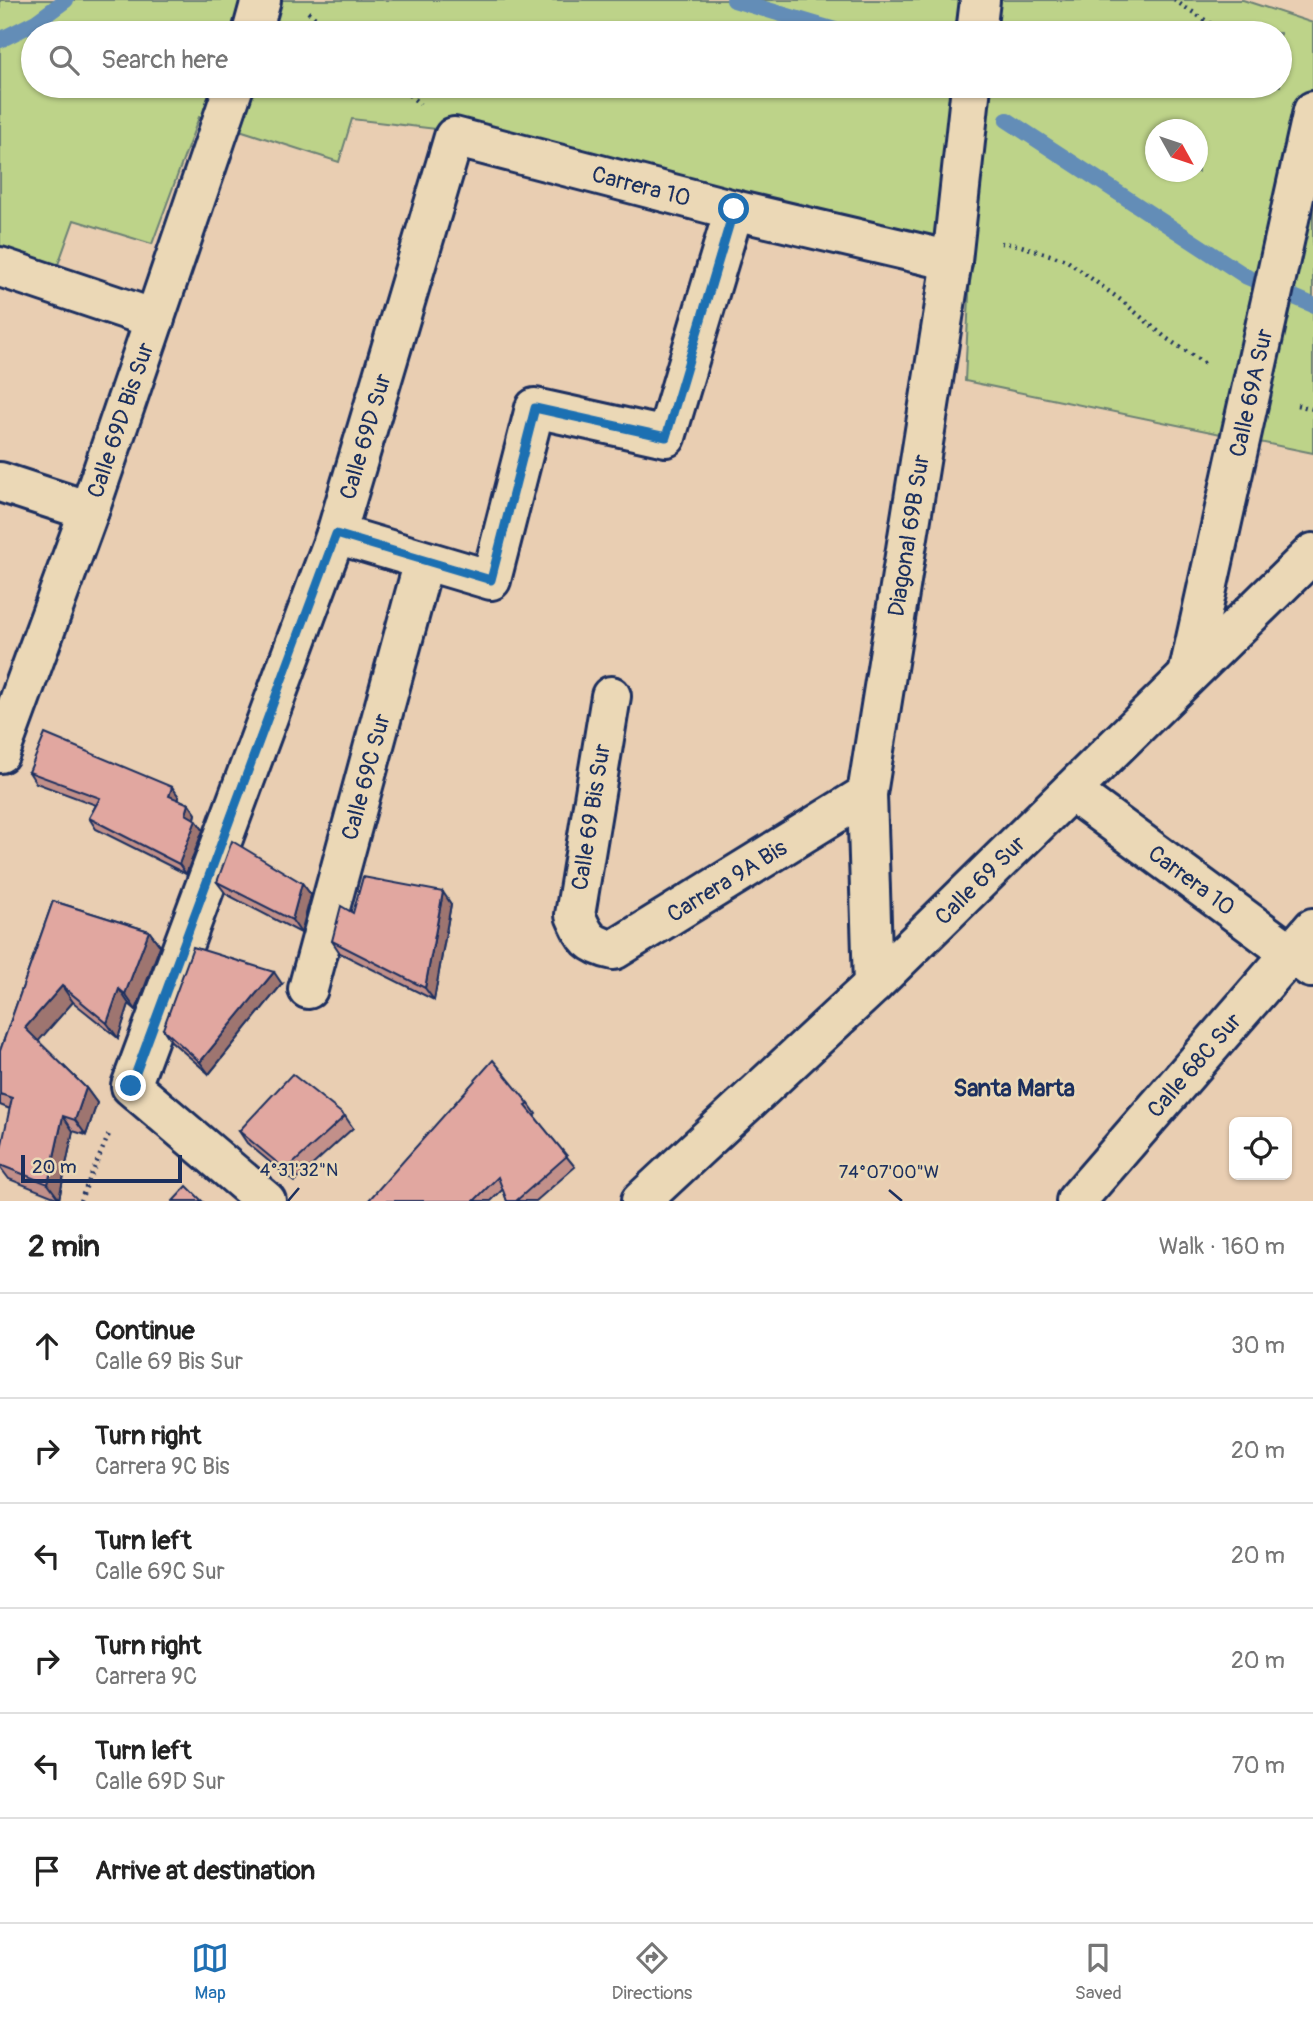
<!DOCTYPE html>
<meta charset="utf-8">
<style>
body{margin:0;font-family:Pangolin,sans-serif;background:#f6f6f6;color:#222}
.controls{position:absolute;right:21px;bottom:21px;display:grid;overflow:hidden;border-radius:10px;box-shadow:0 2px 5px #0004}
.controls button{width:63px;height:63px;display:grid;place-items:center;padding:0;border:0;border-bottom:2px solid #e0e0e0;background:#fff;color:#222;font:35px sans-serif}
.compass{position:absolute;left:1145px;top:119px;width:63px;height:63px;border-radius:50%;background:#fff;box-shadow:0 2px 5px #0004;rotate:130deg}
.scale{position:absolute;left:21px;bottom:18px;width:161px;box-sizing:border-box;padding-left:7px;border:4px solid #1b2f5e;border-top:0;font-size:19px;line-height:24px;white-space:nowrap;color:#1b2f5e;-webkit-text-stroke:5px #ebd8b6;paint-order:stroke}
.stop{position:absolute;width:21px;height:21px;margin:-16px;border:5px solid #1f6fb2;border-radius:50%;background:#fff}
.stop.end{background:#1f6fb2;border-color:#fff;box-shadow:0 2px 7px #0008}
.list{margin:0;padding:0;list-style:none}
h2{display:flex;justify-content:space-between;align-items:center;height:91px;margin:0;padding:0 28px;font-size:30px}
h2 small{font-size:23px;font-weight:400;color:#767676}
.list li{display:grid;grid-template-columns:46px 1fr auto;gap:21px;align-items:center;box-sizing:border-box;height:105px;padding:0 28px;border-top:2px solid #e0e0e0}
.list b{display:block;font-size:26px;white-space:nowrap}
.list p{margin:0;font-size:23px;white-space:nowrap;color:#767676}
.list em{font-size:23px;font-style:normal;color:#767676}
.icon{flex:none;width:38px;height:38px;fill:none;stroke:currentColor;stroke-width:2;stroke-linecap:round;stroke-linejoin:round}
.map{position:relative;flex:none;width:1313px;height:1201px;overflow:hidden}
.search{position:absolute;background:#fff;box-shadow:0 2px 5px #0004;left:21px;right:21px;top:21px;height:77px;display:flex;align-items:center;gap:18px;box-sizing:border-box;padding:0 24px;border-radius:38px;color:#767676;font-size:26px}
.sheet{height:721px;background:#fff}
nav{display:flex;justify-content:space-around;align-items:center;box-sizing:border-box;height:98px;border-top:2px solid #e0e0e0;background:#fff;font-size:19px;color:#767676}
nav a{display:grid;justify-items:center;gap:4px}
nav .on{color:#1f6fb2}
.map>svg:first-child{display:block}
.green{fill:#bdd389;stroke:#6c8174;stroke-width:2;fill-rule:evenodd}
.lines{fill:none;stroke-linecap:round;stroke-linejoin:round}
.stream{stroke:#638db7;stroke-width:16}
.minor-casing{stroke:#1b2f5e;stroke-width:44}
.path{stroke:#1b2f5e;stroke-width:4.5;stroke-dasharray:2 5;stroke-linecap:butt}
.minor{stroke:#ebd8b6;stroke-width:38}
.wall{fill:#c2908a;stroke:#1b2f5e;stroke-width:2}
.shaded-wall{fill:#9e7570;stroke:#1b2f5e;stroke-width:2}
.building{fill:#e1a7a0;stroke:#1b2f5e;stroke-width:2}
.route{stroke:#1f6fb2;stroke-width:9}
.ticks{fill:none;stroke:#1b2f5e;stroke-width:2.5}
.labels{text-anchor:middle;dominant-baseline:central;stroke-width:5;stroke-linejoin:round;paint-order:stroke}
.street-label{font-size:23px;fill:#1b2f5e;stroke:#ebd8b6}
.neighbourhood-label{font-size:24px;font-weight:bold;fill:#1b2f5e;stroke:#ebd8b6}
.ticks-label{font-size:18px;text-anchor:middle;fill:#1b2f5e;stroke:#ebd8b6;stroke-width:5;stroke-linejoin:round;paint-order:stroke}
</style>
<div class="map">
<svg width="1313" height="1201" viewBox="0 0 1313 1201">
<rect width="100%" height="100%" fill="#e9ceb2"/>
<filter id="ink" filterUnits="userSpaceOnUse"><feTurbulence type="fractalNoise" baseFrequency=".0143" numOctaves="2"/><feDisplacementMap in="SourceGraphic" scale="14" xChannelSelector="R" yChannelSelector="G"/><feConvolveMatrix kernelMatrix="1 2 1 2 8 2 1 2 1" color-interpolation-filters="sRGB"/></filter>
<g filter="url(#ink)">
<path class="green" d="M0,0H1243L1313,23V453L965,381L971,253L453,131L352,119L339,162L199,117L152,244L74,220L51,284L0,267ZM33,33H1280V86H33ZM1156,130H1198V172H1156Z"/>
<g class="lines">
<g class="stream">
<polyline points="734,0 845,33"/>
<polyline points="0,40 36,22 66,0"/>
<polyline points="1007,120 1247,277 1313,305"/>
</g>
<defs>
<g id="minor">
<polyline points="252,33 261,0"/>
<polyline points="976,33 980,0"/>
<polyline points="0,267 155,319"/>
<polyline points="0,482 89,511"/>
<polyline points="336,534 491,580 535,408 666,437 734,210"/>
<path id="s1" d="M1188,675L1313,111"/>
<path id="s2" d="M611,696L575,915C585,938 589,945 614,950L867,794"/>
<path id="s3" d="M0,753L89,511L234,86"/>
<path id="s4" d="M1071,791L1311,968"/>
<path id="s5" d="M873,985L867,794L952,261L971,86"/>
<path id="s6" d="M308,989L424,561"/>
<path id="s7" d="M266,1201L131,1086L336,534L454,137L734,210L952,261"/>
<path id="s8" d="M641,1201L873,985L1313,553"/>
<path id="s9" d="M1076,1201L1313,928"/>
</g>
</defs>
<use href="#minor" class="minor-casing"/>
<g class="path">
<polyline points="1174,0 1225,33"/>
<polyline points="308,12 334,33"/>
<polyline points="398,86 420,104"/>
<polyline points="1001,243 1018,245 1066,260 1122,301 1166,338 1207,365"/>
<polyline points="1297,405 1313,409"/>
<polyline points="80,1201 110,1132"/>
</g>
<use href="#minor" class="minor"/>
</g>
<g class="wall">
<polygon points="29,772 172,787 179,797 178,799 189,804 196,814 195,819 203,830 186,874 96,829 89,818 96,805 36,783"/>
<polygon points="217,882 302,883 311,895 301,933 226,894"/>
<polygon points="53,901 149,931 160,946 136,1010 129,1004 118,1038 73,1002 38,1041 86,1088 97,1103 86,1135 73,1131 59,1199 9,1179 0,1167 10,1109 0,1105 0,1051"/>
<polygon points="451,904 434,1000 340,953 332,941 353,913"/>
<polygon points="282,984 209,1074 171,1041 163,1029"/>
<polygon points="529,1104 536,1114 534,1116 575,1167 536,1201 507,1201 503,1189 491,1201 368,1201"/>
<polygon points="345,1116 353,1128 294,1182 247,1143 239,1131"/>
</g>
<g class="shaded-wall">
<polygon points="172,787 179,797 176,806 169,796"/>
<polygon points="189,804 196,814 193,824 186,814"/>
<polygon points="196,820 203,830 186,874 179,864"/>
<polygon points="302,883 311,895 301,933 292,920"/>
<polygon points="443,892 451,904 434,1000 425,988"/>
<polygon points="149,931 160,946 136,1010 125,994"/>
<polygon points="274,972 282,984 209,1074 200,1062"/>
<polygon points="62,986 73,1002 36,1044 25,1028"/>
<polygon points="119,989 129,1004 118,1038 107,1023"/>
<polygon points="86,1088 97,1103 86,1135 75,1120"/>
<polygon points="63,1116 73,1131 59,1199 48,1184"/>
</g>
<g class="building">
<polygon points="45,734 172,787 169,796 189,804 186,814 196,820 179,864 89,818 100,798 29,772"/>
<polygon points="232,841 302,883 292,920 217,882"/>
<polygon points="363,877 443,892 425,988 332,941 341,906 353,913"/>
<polygon points="53,901 149,931 125,994 119,989 107,1023 62,986 25,1028 86,1088 75,1120 63,1116 48,1184 0,1165 0,1153 12,1098 0,1094 0,1051"/>
<polygon points="193,947 274,972 200,1062 163,1029"/>
<polygon points="493,1060 529,1104 526,1106 567,1156 516,1201 507,1201 498,1177 474,1201 368,1201"/>
<polygon points="292,1074 345,1116 286,1170 239,1131"/>
<polygon points="187,1186 202,1201 173,1201"/>
</g>
</g>
<g class="lines" filter="url(#ink)">
<polyline class="route" points="131,1086 336,534 491,580 535,408 666,437 734,209"/>
</g>
<path class="ticks" d="M889,1190L902,1201M288,1201L299,1188"/>
<g class="labels">
<g class="street-label">
<text stroke="none"><textPath href="#s7" startOffset="1374">Carrera 10</textPath></text>
<text stroke="none"><textPath href="#s1" startOffset="289">Calle 69A Sur</textPath></text>
<text stroke="none"><textPath href="#s3" startOffset="354">Calle 69D Bis Sur</textPath></text>
<text stroke="none"><textPath href="#s7" startOffset="868">Calle 69D Sur</textPath></text>
<text stroke="none"><textPath href="#s5" startOffset="453">Diagonal 69B Sur</textPath></text>
<text stroke="none"><textPath href="#s6" startOffset="220">Calle 69C Sur</textPath></text>
<text transform="translate(591 817) rotate(-81)">Calle 69 Bis Sur</text>
<text stroke="none"><textPath href="#s8" startOffset="467">Calle 69 Sur</textPath></text>
<text stroke="none"><textPath href="#s4" startOffset="150">Carrera 10</textPath></text>
<text stroke="none"><textPath href="#s2" startOffset="410">Carrera 9A Bis</textPath></text>
<text stroke="none"><textPath href="#s9" startOffset="180">Calle 68C Sur</textPath></text>
</g>
<g class="neighbourhood-label">
<text x="1014" y="1088">Santa Marta</text>
</g>
</g>
<g class="ticks-label">
<text x="299" y="1176">4°31'32"N</text>
<text x="889" y="1178">74°07'00"W</text>
</g>
</svg>
<div class="controls">
<button><svg class="icon" aria-label="locate" viewBox="0 0 24 24"><circle cx="12" cy="12" r="6"/><path d="M12 2v4M12 18v4M2 12h4M18 12h4"/></svg></button>
</div>
<svg class="compass" viewBox="-18 -18 36 36"><path d="M0-13l5 13h-10z" fill="#e53935"/><path d="M0 13l5-13h-10z" fill="#767676"/></svg>
<div class="scale">20 m</div>
<div class="stop" style="left:734px;top:209px"></div>
<div class="stop end" style="left:131px;top:1086px"></div>
<div class="search"><svg class="icon" aria-label="search" viewBox="0 0 24 24"><circle cx="10" cy="10" r="6"/><path d="M15 15l6 6"/></svg>Search here</div>
</div>
<section class="sheet">
<h2>2 min<small>Walk · 160 m</small></h2>
<ul class="list">
<li><svg class="icon" aria-label="ahead" viewBox="0 0 24 24"><path d="M12 20V5M6 11l6-6 6 6"/></svg><div><b>Continue</b><p>Calle 69 Bis Sur</p></div><em>30 m</em></li>
<li><svg class="icon" aria-label="right" viewBox="0 0 24 24"><path d="M7 20v-9h11M14 6l5 5-5 5"/></svg><div><b>Turn right</b><p>Carrera 9C Bis</p></div><em>20 m</em></li>
<li><svg class="icon" aria-label="left" viewBox="0 0 24 24"><path d="M17 20v-9H6M10 6l-5 5 5 5"/></svg><div><b>Turn left</b><p>Calle 69C Sur</p></div><em>20 m</em></li>
<li><svg class="icon" aria-label="right" viewBox="0 0 24 24"><path d="M7 20v-9h11M14 6l5 5-5 5"/></svg><div><b>Turn right</b><p>Carrera 9C</p></div><em>20 m</em></li>
<li><svg class="icon" aria-label="left" viewBox="0 0 24 24"><path d="M17 20v-9H6M10 6l-5 5 5 5"/></svg><div><b>Turn left</b><p>Calle 69D Sur</p></div><em>70 m</em></li>
<li><svg class="icon" aria-label="arrive" viewBox="0 0 24 24"><path d="M6 21V4h12l-3 4 3 4H6"/></svg><div><b>Arrive at destination</b></div></li>
</ul>
</section>
<nav>
<a class="on"><svg class="icon" aria-label="map" viewBox="0 0 24 24"><path d="M3 6l6-2 6 2 6-2v14l-6 2-6-2-6 2zM9 4v14M15 6v14"/></svg>Map</a>
<a><svg class="icon" aria-label="directions" viewBox="0 0 24 24"><path d="M12 3l9 9-9 9-9-9zM9 14v-3h6M13 9l2 2-2 2"/></svg>Directions</a>
<a><svg class="icon" aria-label="saved" viewBox="0 0 24 24"><path d="M7 4h10v16l-5-4-5 4z"/></svg>Saved</a>
</nav>
